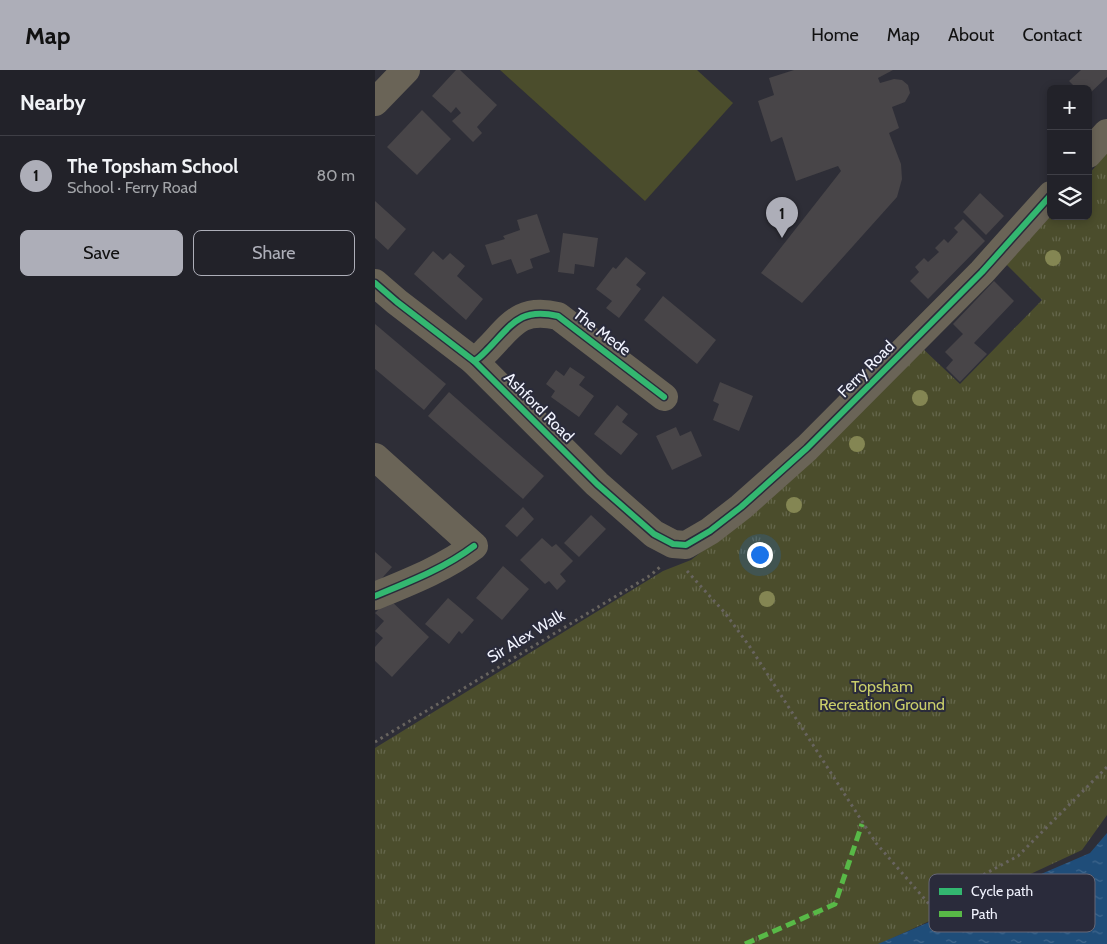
<!DOCTYPE html>
<meta charset="utf-8">
<style>
body{margin:0;font-family:Cabin,sans-serif;background:#2a2a31;color:#f1f3f6}
.controls{position:absolute;right:15px;top:15px;display:grid;overflow:hidden;border-radius:8px;box-shadow:0 2px 8px #0003}
.controls button{width:45px;height:45px;display:grid;place-items:center;padding:0;border:0;border-bottom:1px solid #3f3f46;background:#222229;color:#f1f3f6;font:25px sans-serif}
.you{position:absolute;left:384px;top:484px;width:18px;height:18px;margin:-12px;border:4px solid #fff;border-radius:50%;background:#1a73e8;box-shadow:0 0 0 8px #1a73e833}
.badge{display:grid;place-items:center;width:32px;height:32px;border-radius:50%;background:#adaeb8;color:#111;font-size:16px;font-weight:700}
.pin{position:absolute;translate:-50% -41px;filter:drop-shadow(0 1px 2px #0008)}
.pin::after{content:'';position:absolute;top:26px;width:18px;height:15px;background:inherit;clip-path:polygon(0 0,100% 0,50% 100%)}
.list{margin:0;padding:0;list-style:none}
h2{display:flex;justify-content:space-between;align-items:center;height:65px;margin:0;padding:0 20px;font-size:21px}
h2 small{font-size:16px;font-weight:400;color:#a2a4a8}
.list li{display:grid;grid-template-columns:32px 1fr auto;gap:15px;align-items:center;box-sizing:border-box;height:80px;padding:0 20px;border-top:1px solid #3f3f46}
.list b{display:block;font-size:19px;white-space:nowrap}
.list p{margin:0;font-size:16px;white-space:nowrap;color:#a2a4a8}
.list em{font-size:16px;font-style:normal;color:#a2a4a8}
.actions{display:flex;gap:10px;padding:15px 20px}
.actions a{flex:1;padding:11px 0;border:1px solid #adaeb8;border-radius:8px;text-align:center;font-size:18px;color:#adaeb8}
.actions .main{background:#adaeb8;color:#111}
.icon{flex:none;width:28px;height:28px;fill:none;stroke:currentColor;stroke-width:2;stroke-linecap:round;stroke-linejoin:round}
.map{position:relative;flex:none;width:732px;height:874px;overflow:hidden}
header{display:flex;align-items:center;gap:30px;box-sizing:border-box;height:70px;padding:0 25px;background:#adaeb8;color:#111}
header strong{font-size:24px}
nav{display:flex;gap:28px;margin-inline-start:auto;font-size:18px}
main{display:flex}
aside{flex:1;background:#222229}
.map>svg:first-child{display:block}
.grass{fill:#4b4d2c}
.park{fill:url(#park-tufts)}
.water{fill:url(#water-ripples)}
.building{fill:#484548}
.lines{fill:none;stroke-linecap:round;stroke-linejoin:round}
.path{stroke:#68645f;stroke-width:3;stroke-dasharray:2.5 4;stroke-linecap:butt}
.minor{stroke:#6a6457;stroke-width:28}
.quiet{stroke:#58b947;stroke-width:5;stroke-dasharray:10 5;stroke-linecap:butt}
.cycleway-casing{stroke:#2a2b3b;stroke-width:9}
.cycleway{stroke:#33b770;stroke-width:6}
.tree{fill:#848653}
.labels{text-anchor:middle;dominant-baseline:central;stroke-width:4;stroke-linejoin:round;paint-order:stroke}
.street-label{font-size:16px;fill:#f1f3fe;stroke:#2a2b3b}
.park-label{font-size:16px;fill:#cace6a;stroke:#2a2b3b}
.key{fill:#2a2b3b;stroke:#666776;stroke-width:1}
.key-label{font-size:14px;fill:#f1f3fe}
</style>
<header>
<strong>Map</strong>
<nav><a>Home</a><a>Map</a><a>About</a><a>Contact</a></nav>
</header>
<main>
<aside>
<h2>Nearby<small></small></h2>
<ul class="list">
<li><span class="badge">1</span><div><b>The Topsham School</b><p>School · Ferry Road</p></div><em>80 m</em></li>
</ul>
<div class="actions"><a class="main">Save</a><a>Share</a></div>
</aside>
<div class="map">
<svg width="732" height="874" viewBox="0 0 732 874">
<defs>
<pattern id="park-tufts" width="24" height="20" patternUnits="userSpaceOnUse" patternTransform="scale(1.25)"><rect width="24" height="20" fill="#4b4d2c"/><path d="M3 7l-1-3M5 7V3M7 7l1-3M15 17l-1-3M17 17v-4M19 17l1-3" fill="none" stroke="#65674c"/></pattern>
<pattern id="water-ripples" width="26" height="14" patternUnits="userSpaceOnUse" patternTransform="scale(1.25)"><rect width="26" height="14" fill="#1f4d79"/><path d="M2 4q2-2 4 0t4 0M15 11q2-2 4 0t4 0" fill="none" stroke="#40678d"/></pattern>
</defs>
<rect width="100%" height="100%" fill="#2e2e37"/>
<polygon class="grass" points="125,0 322,0 358,33 270,131"/>
<polygon class="park" points="732,83 732,745 707,780 505,874 0,874 0,678 288,501 316,490 359,456 545,276 585,314 667,230 629,192 676,146 713,146 713,105"/>
<polygon class="water" points="732,763 732,874 503,874 715,783"/>
<g class="building">
<polygon points="81,0 85,0 122,35 102,57 107,63 98,72 77,51 86,43 81,37 76,43 57,26"/>
<polygon points="419,0 518,0 503,8 505,13 519,9 527,10 533,15 535,23 530,32 517,37 524,58 514,63 526,94 527,109 522,127 427,233 386,203 466,101 463,96 421,111 407,67 396,72 383,31 399,25 394,8"/>
<polygon points="706,0 732,0 732,7 713,25 713,19 702,19 694,11"/>
<polygon points="47,40 76,69 42,105 12,77"/>
<polygon points="605,123 629,146 611,165 588,142"/>
<polygon points="0,131 31,159 13,180 0,168"/>
<polygon points="162,144 175,182 155,189 158,198 142,204 136,189 117,195 110,175 130,169 128,166 145,160 142,150"/>
<polygon points="588,149 610,171 553,229 535,211 544,202 540,197 549,188 553,192 564,182 560,178 569,169 573,173 583,162 579,158"/>
<polygon points="188,163 223,168 219,197 200,194 199,204 183,202"/>
<polygon points="58,181 68,190 75,183 90,196 82,206 108,229 91,250 39,204"/>
<polygon points="251,187 271,203 261,215 266,219 244,248 231,238 237,231 221,219 238,197 241,199"/>
<polygon points="619,211 639,231 599,273 612,284 585,312 571,298 578,290 570,282 588,264 578,254"/>
<polygon points="288,226 341,270 322,294 269,250"/>
<polygon points="0,254 71,314 49,340 0,299"/>
<polygon points="195,297 210,307 204,315 219,326 204,347 176,327 180,321 171,314 181,300 189,306"/>
<polygon points="345,312 378,326 364,361 338,350 344,334 338,331"/>
<polygon points="74,322 169,406 148,429 53,346"/>
<polygon points="242,335 253,344 247,352 263,364 246,385 219,364"/>
<polygon points="301,357 305,366 316,361 327,386 297,400 281,366"/>
<polygon points="148,437 159,449 142,467 130,456"/>
<polygon points="216,445 231,459 204,487 189,473"/>
<polygon points="167,468 177,477 181,474 198,491 185,504 191,511 182,520 174,511 170,514 145,490"/>
<polygon points="0,482 17,497 0,516"/>
<polygon points="128,496 154,519 127,550 101,528"/>
<polygon points="73,528 99,550 87,564 84,561 74,574 50,554"/>
<polygon points="14,529 54,567 17,607 0,591 0,577 8,568 0,561 9,551 0,543"/>
</g>
<g class="lines">
<g class="path">
<polyline points="312,501 350,543 375,577 501,773 554,834 643,786 732,697"/>
<polyline points="0,672 276,505 286,496"/>
</g>
<g class="minor">
<polyline points="0,32 31,0"/>
<polyline points="713,84 732,63"/>
<polyline points="0,213 22,232 99,291 222,414 279,464 298,474 311,475 335,461 366,437 432,378 607,202 676,125"/>
<path d="M99,291C105,288 109,283 114,278C137,254 146,237 183,246L289,327"/>
<path d="M0,387L99,476C70,498 34,512 0,526"/>
</g>
<polyline class="quiet" points="370,874 460,834 487,754"/>
<defs>
<g id="cycleway">
<polyline points="0,213 22,232 99,291 222,414 279,464 298,474 311,475 335,461 366,437 432,378 607,202 676,125"/>
<path d="M99,291C105,288 109,283 114,278C137,254 146,237 183,246L289,327"/>
<path d="M0,526C34,512 70,498 99,476"/>
</g>
</defs>
<use href="#cycleway" class="cycleway-casing"/>
<use href="#cycleway" class="cycleway"/>
</g>
<g class="tree">
<circle cx="678" cy="188" r="8"/>
<circle cx="545" cy="328" r="8"/>
<circle cx="482" cy="374" r="8"/>
<circle cx="419" cy="435" r="8"/>
<circle cx="392" cy="529" r="8"/>
</g>
<g class="labels">
<g class="street-label">
<text transform="translate(227 262) rotate(37)">The Mede</text>
<text transform="translate(491 299) rotate(-45)">Ferry Road</text>
<text transform="translate(164 337) rotate(45)">Ashford Road</text>
<text transform="translate(151 566) rotate(-31)">Sir Alex Walk</text>
</g>
<g class="park-label">
<text x="507" y="616">Topsham<tspan x="507" dy="18">Recreation Ground</tspan></text>
</g>
</g>
<rect x="554" y="804" width="166" height="58" rx="8" class="key"/>
<rect x="564" y="818" width="23" height="7" fill="#33b770"/>
<rect x="564" y="841" width="23" height="6" fill="#58b947"/>
<g class="key-label">
<text x="596" y="826">Cycle path</text>
<text x="596" y="849">Path</text>
</g>
</svg>
<div class="controls">
<button>+</button>
<button>−</button>
<button><svg class="icon" aria-label="layers" viewBox="0 0 24 24"><path d="M12 4l9 5-9 5-9-5zM3 14l9 5 9-5"/></svg></button>
</div>
<div class="you"></div>
<div class="pin badge" style="left:407px;top:168px">1</div>
</div>
</main>
